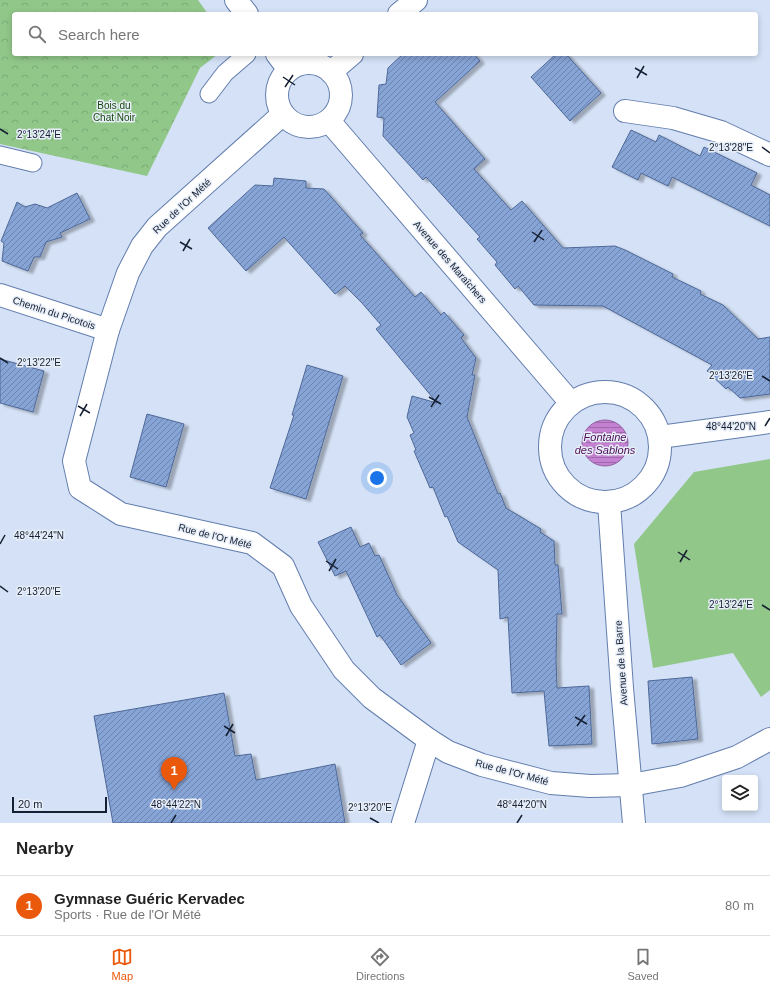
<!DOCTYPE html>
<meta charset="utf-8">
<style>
body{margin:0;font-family:Helvetica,sans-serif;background:#f6f6f6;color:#222}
.controls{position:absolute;right:12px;bottom:12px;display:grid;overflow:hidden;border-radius:4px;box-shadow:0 2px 6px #0003}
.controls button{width:36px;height:36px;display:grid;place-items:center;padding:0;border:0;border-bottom:1px solid #e0e0e0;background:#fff;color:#222;font:20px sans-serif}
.scale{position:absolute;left:12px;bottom:10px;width:95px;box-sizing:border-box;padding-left:4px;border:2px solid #152033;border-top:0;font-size:11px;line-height:14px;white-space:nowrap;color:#152033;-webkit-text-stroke:3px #e7eef8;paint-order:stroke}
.you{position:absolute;left:377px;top:478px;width:14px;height:14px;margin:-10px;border:3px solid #fff;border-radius:50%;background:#1a73e8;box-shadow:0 0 0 6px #1a73e833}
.badge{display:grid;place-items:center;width:26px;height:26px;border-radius:50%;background:#ea580c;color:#fff;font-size:13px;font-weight:700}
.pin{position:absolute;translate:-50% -33px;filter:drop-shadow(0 1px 2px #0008)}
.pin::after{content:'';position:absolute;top:21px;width:14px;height:12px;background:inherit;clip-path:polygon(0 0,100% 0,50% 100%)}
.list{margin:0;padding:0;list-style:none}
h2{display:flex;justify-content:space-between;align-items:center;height:52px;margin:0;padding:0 16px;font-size:17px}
h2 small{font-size:13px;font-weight:400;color:#767676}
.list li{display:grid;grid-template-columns:26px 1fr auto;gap:12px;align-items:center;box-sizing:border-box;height:60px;padding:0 16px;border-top:1px solid #e0e0e0}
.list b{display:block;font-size:15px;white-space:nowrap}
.list p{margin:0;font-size:13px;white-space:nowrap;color:#767676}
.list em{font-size:13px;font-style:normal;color:#767676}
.icon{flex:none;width:22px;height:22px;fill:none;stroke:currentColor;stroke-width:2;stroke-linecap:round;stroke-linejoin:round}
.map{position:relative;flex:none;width:770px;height:823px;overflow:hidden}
.search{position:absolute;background:#fff;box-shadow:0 2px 6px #0003;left:12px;right:12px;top:12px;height:44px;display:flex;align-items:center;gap:10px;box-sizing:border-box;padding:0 14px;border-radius:4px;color:#767676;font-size:15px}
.sheet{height:112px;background:#fff}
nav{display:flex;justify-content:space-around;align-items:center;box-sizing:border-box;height:56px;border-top:1px solid #e0e0e0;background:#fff;font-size:11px;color:#767676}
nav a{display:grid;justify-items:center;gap:2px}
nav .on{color:#ea580c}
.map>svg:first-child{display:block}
.green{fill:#91c789}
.forest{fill:url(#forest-crowns)}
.water{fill:url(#water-rules);stroke:#9063a2}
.building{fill:url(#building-hatch);stroke:#4e6897;filter:url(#shadow)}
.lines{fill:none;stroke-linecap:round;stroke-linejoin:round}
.lane-casing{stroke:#627dad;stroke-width:19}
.street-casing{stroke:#627dad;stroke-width:24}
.lane{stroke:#fff;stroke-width:17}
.street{stroke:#fff;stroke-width:22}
.ticks{fill:none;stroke:#152033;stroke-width:1.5}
.labels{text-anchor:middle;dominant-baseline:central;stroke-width:3;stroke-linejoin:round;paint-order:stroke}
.park-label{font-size:10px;fill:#17470f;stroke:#e7eef8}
.street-label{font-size:10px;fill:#152033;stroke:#e7eef8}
.water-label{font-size:11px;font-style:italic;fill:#4d0c58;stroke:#e7eef8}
.ticks-label{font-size:10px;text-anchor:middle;fill:#152033;stroke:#e7eef8;stroke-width:3;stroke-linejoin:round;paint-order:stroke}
</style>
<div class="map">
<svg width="770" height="823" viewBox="0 0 770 823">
<defs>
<pattern id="forest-crowns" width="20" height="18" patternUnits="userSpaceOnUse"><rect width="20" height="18" fill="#91c789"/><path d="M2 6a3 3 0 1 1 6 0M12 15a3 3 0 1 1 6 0" fill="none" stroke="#7cab77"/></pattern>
<pattern id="water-rules" width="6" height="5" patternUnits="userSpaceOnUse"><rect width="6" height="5" fill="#c480d1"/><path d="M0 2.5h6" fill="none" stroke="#9e68aa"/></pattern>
<pattern id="building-hatch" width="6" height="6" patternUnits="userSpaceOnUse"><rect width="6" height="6" fill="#87a4d6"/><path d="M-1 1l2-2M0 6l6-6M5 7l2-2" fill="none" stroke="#6d85ae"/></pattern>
<filter id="shadow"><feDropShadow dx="4.5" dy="2.5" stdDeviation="1" flood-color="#0004"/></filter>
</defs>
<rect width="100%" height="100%" fill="#d4e1f6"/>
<polygon class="green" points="770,459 770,690 761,697 733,653 653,668 634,544 694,472"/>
<polygon class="forest" points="0,0 198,0 208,14 14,14 14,54 218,54 200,68 147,176 0,144"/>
<circle class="water" cx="605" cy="443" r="23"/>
<g class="building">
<polygon points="403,54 474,54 480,61 435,102 485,159 474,169 511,210 522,201 563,248 615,246 625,250 673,274 672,277 701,291 700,294 723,305 758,339 770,337 770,394 740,398 728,387 726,389 707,371 712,365 603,306 534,305 518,286 515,289 495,265 497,262 477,239 480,237 426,177 423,180 383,136 384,118 377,117 379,85 386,84 388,68"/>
<polygon points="556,54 566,54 601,93 570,121 531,77"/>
<polygon points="631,130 656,142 659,135 700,156 704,147 757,173 751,185 770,195 770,226 672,177 668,186 641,173 638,180 612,167"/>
<polygon points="274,178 306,181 306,188 324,189 363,233 360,235 415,297 421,292 441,315 444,312 464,335 461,338 476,358 472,375 475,375 467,417 498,494 500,493 506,508 541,529 540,532 554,541 555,565 558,565 562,614 557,614 556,660 557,688 589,686 592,744 549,746 544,691 512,693 508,617 500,619 498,570 458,542 447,516 445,517 433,487 430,488 414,451 416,450 410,435 414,433 407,417 412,396 437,403 376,329 381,325 362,303 345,286 335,294 284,237 246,271 208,228 255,185 273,186"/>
<polygon points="77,193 90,219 60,233 62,237 46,242 40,257 34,257 28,271 2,261 4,243 1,241 17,202 25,207 35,204 47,208"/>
<polygon points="0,359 44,371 33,412 0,403"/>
<polygon points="307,365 343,376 306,499 270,488 294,415 292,415"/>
<polygon points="147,414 184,424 166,487 130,477"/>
<polygon points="351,527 360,547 369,543 375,556 379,555 397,595 431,643 401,665 380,635 377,637 346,571 335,576 318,542"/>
<polygon points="692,677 698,739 652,744 648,681"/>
<polygon points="224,693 235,756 251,754 256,780 335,764 345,823 113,823 94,716"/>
</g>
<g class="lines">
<defs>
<g id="lane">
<polyline points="209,94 225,73 247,54"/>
<polyline points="0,155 33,163"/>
</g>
<g id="street">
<polyline points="236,0 247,14"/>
<polyline points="399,14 416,0"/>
<polyline points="277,54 289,70"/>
<circle cx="309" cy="95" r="32"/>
<polyline points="331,72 352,54"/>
<polyline points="625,111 673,118 721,132 770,155"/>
<polyline points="283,114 157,227 142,246 128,273 108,330 74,461 80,488 121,514 252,543 283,566 301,606 344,670 372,698 429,740 448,752 482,765 551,783 590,786 631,785 680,776 737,757 770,739"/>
<polyline points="329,121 571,403"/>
<polyline points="0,295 108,330"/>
<circle cx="605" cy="447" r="55"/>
<polyline points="660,437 770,422"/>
<polyline points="609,503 622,688 634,823"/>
<polyline points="403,823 429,740"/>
</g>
</defs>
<use href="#lane" class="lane-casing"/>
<use href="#street" class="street-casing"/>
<use href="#lane" class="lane"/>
<use href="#street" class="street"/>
</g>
<path class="ticks" d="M635,68L647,75M283,77L295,85M637,78L644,66M285,87L293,75M0,129L8,134M762,147L770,153M532,232L544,240M180,242L192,249M534,242L542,230M183,251L190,239M0,358L8,363M762,376L770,381M429,397L441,404M78,406L90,413M431,407L439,395M80,416L87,404M765,426L770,418M0,544L5,535M678,552L690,560M326,561L338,569M680,562L687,550M329,571L336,559M0,586L8,592M762,605L770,610M575,717L587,724M224,726L235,733M577,726L585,715M226,736L233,724M370,818L379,823M171,823L176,815M517,823L522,815"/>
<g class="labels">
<g class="park-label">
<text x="114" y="105">Bois du<tspan x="114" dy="12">Chat Noir</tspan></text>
</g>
<g class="street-label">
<text transform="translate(182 206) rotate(-43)">Rue de l'Or Mété</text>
<text transform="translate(450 262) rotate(49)">Avenue des Maraîchers</text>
<text transform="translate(54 313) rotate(18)">Chemin du Picotois</text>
<text transform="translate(215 536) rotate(14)">Rue de l'Or Mété</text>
<text transform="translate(621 663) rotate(-94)">Avenue de la Barre</text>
<text transform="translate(512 772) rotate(15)">Rue de l'Or Mété</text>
</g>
<g class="water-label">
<text x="605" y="437">Fontaine<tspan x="605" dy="13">des Sablons</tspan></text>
</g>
</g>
<g class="ticks-label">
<text x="39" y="138">2°13'24"E</text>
<text x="731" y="151">2°13'28"E</text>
<text x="39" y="366">2°13'22"E</text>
<text x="731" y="379">2°13'26"E</text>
<text x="731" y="430">48°44'20"N</text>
<text x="39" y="539">48°44'24"N</text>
<text x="39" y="595">2°13'20"E</text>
<text x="731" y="608">2°13'24"E</text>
<text x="176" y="808">48°44'22"N</text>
<text x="522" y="808">48°44'20"N</text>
<text x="370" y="811">2°13'20"E</text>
</g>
</svg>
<div class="controls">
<button><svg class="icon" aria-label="layers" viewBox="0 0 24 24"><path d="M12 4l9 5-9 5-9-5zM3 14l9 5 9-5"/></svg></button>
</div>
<div class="scale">20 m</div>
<div class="you"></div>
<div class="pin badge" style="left:174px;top:790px">1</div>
<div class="search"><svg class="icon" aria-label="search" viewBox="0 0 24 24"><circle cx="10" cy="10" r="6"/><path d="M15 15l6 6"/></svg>Search here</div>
</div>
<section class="sheet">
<h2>Nearby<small></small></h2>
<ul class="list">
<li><span class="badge">1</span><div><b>Gymnase Guéric Kervadec</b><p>Sports · Rue de l'Or Mété</p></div><em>80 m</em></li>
</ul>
</section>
<nav>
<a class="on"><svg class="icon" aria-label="map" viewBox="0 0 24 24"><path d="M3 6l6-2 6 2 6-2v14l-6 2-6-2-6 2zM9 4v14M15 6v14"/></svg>Map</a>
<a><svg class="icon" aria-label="directions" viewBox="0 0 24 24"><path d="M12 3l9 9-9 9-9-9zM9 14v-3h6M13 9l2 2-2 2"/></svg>Directions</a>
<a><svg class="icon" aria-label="saved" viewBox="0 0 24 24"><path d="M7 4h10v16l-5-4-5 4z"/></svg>Saved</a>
</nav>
